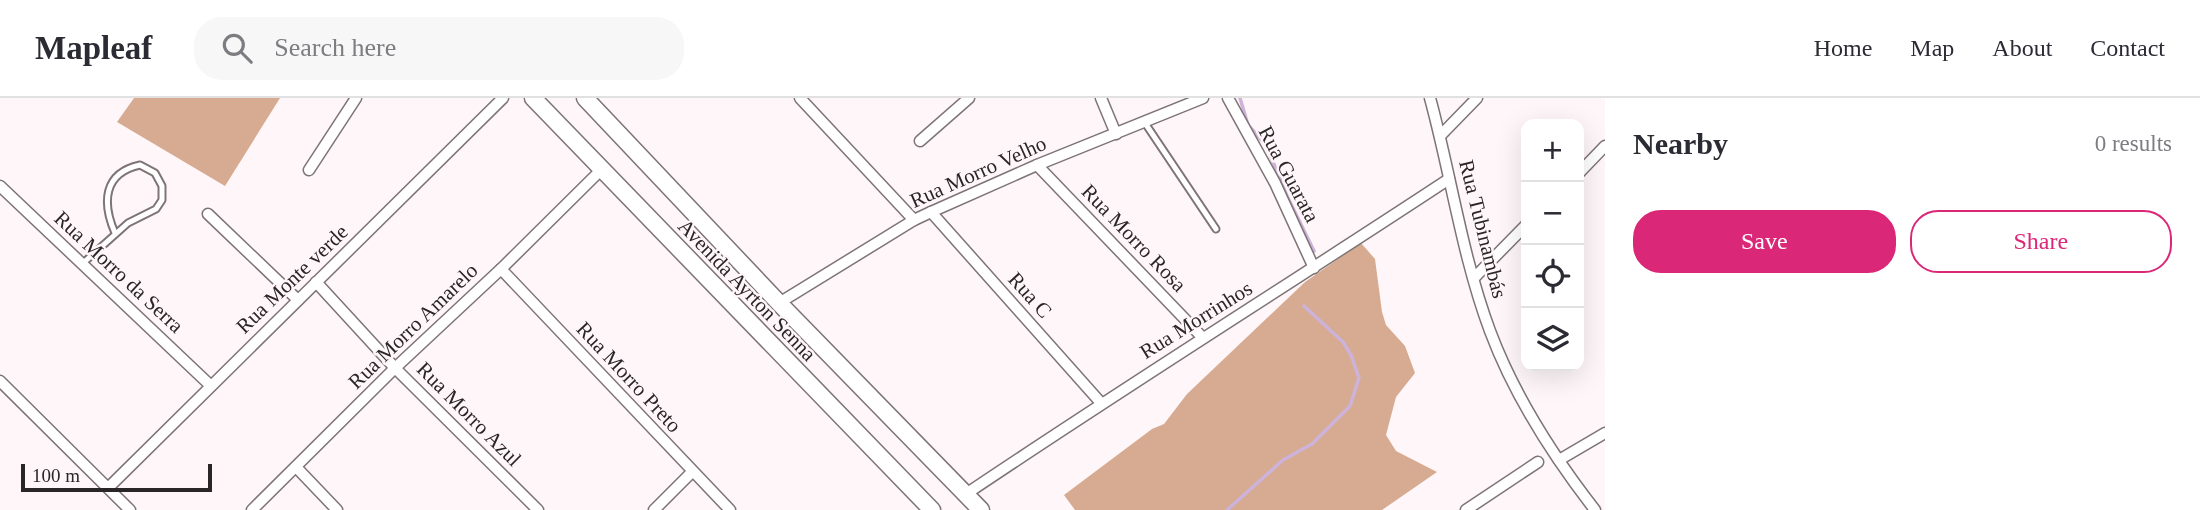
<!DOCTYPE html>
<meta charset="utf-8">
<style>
body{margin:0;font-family:Georgia,serif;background:#f7f7f7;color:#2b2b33}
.controls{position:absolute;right:21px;top:21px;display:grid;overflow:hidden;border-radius:14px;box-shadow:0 7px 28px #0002}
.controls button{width:63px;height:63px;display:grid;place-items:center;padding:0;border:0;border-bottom:2px solid #e1e1e2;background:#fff;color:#2b2b33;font:35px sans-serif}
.scale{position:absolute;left:21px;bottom:18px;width:191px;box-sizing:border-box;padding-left:7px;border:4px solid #2a2627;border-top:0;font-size:19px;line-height:24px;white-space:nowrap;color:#2a2627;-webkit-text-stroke:5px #fef6f8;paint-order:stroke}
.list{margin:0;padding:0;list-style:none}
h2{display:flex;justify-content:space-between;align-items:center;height:91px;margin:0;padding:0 28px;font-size:30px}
h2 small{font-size:23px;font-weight:400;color:#7c7c81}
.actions{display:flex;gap:14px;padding:21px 28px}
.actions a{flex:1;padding:16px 0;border:2px solid #db2777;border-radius:28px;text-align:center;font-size:24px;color:#db2777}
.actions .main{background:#db2777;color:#fff}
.icon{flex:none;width:38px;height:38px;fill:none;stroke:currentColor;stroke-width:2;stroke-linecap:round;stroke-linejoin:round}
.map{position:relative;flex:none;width:1605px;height:412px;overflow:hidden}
header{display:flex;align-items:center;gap:42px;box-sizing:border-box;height:98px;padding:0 35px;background:#fff;border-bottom:2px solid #e1e1e2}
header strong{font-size:33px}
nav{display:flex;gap:38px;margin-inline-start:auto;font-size:24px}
.search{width:490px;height:63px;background:#f7f7f7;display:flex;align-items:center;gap:18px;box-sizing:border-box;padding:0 24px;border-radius:28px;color:#7c7c81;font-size:26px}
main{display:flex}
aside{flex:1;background:#fff}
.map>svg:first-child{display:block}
.forest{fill:#d7ab91}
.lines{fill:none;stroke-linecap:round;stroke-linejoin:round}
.stream{stroke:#cdb2d9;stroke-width:3.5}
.lane-casing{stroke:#7e7476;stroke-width:9}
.street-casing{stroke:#7e7476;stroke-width:13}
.primary-casing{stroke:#7e7476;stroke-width:19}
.lane{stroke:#fff;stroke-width:5}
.street{stroke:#fff;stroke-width:10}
.primary{stroke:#fff;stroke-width:16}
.labels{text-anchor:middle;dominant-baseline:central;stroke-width:5;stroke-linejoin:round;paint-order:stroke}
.street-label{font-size:21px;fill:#2a2627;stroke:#fef6f8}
</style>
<header>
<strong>Mapleaf</strong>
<div class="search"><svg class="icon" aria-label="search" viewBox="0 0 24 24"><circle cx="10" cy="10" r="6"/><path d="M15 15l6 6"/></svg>Search here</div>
<nav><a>Home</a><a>Map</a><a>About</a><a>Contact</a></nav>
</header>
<main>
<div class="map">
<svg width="1605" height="412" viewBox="0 0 1605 412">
<rect width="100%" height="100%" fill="#fef6f8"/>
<g class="forest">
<polygon points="134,0 280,0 225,88 117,24"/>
<polygon points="1361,145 1375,161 1382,214 1386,227 1405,248 1415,275 1396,299 1386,337 1396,353 1437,374 1382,412 1075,412 1064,397 1152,331 1164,326 1187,296 1305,184"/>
</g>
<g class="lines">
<g class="stream">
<polyline points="1240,0 1248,27 1266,47 1287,98 1314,153"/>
<polyline points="1227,412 1283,362 1312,346 1350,308 1359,280 1351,257 1343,244 1304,208"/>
</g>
<defs>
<g id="lane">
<polyline points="1145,25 1216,131"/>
<path d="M82,166L128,125L156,111L162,102V88L155,75L140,67C103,75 102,105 115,135"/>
</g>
<g id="street">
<polyline points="800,0 914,122"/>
<polyline points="1101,0 1116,36"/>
<polyline points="1228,0 1275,85 1314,170"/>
<path d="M1430,0C1451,77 1462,158 1490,233C1514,297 1553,358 1595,412"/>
<polyline points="1440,38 1477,0"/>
<polyline points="920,43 969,0"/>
<polyline points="1037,67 1203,240"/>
<polyline points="309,72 356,0"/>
<polyline points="1579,75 1605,48"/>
<polyline points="0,88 211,288"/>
<polyline points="931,114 1101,305"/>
<polyline points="208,116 298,202"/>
<polyline points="501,171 730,412"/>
<polyline points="1474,180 1526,127"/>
<polyline points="316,184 395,270 538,412"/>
<polyline points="779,205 914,122 931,114 1037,67 1203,0"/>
<polyline points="0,283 130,412"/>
<polyline points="1559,362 1605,335"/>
<polyline points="296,369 337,412"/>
<polyline points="109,389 503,0"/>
<path d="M966,396C1125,289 1288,187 1449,81"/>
<polyline points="252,412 395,270 501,171 601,72"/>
<polyline points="654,412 692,374"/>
<polyline points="1466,412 1538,364"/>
</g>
<g id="primary">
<polyline points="533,0 932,412"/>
<polyline points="585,0 779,205 981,412"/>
</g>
</defs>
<use href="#lane" class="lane-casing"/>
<use href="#street" class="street-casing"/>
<use href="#primary" class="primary-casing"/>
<use href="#lane" class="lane"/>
<use href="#street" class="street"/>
<use href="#primary" class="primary"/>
</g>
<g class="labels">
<g class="street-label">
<text transform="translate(978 74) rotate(-24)">Rua Morro Velho</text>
<text transform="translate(1289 76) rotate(62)">Rua Guarata</text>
<text transform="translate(1483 131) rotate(76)">Rua Tubinambás</text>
<text transform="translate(1134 140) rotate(46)">Rua Morro Rosa</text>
<text transform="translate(119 174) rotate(43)">Rua Morro da Serra</text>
<text transform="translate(292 181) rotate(-44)">Rua Monte verde</text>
<text transform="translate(747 192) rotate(46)">Avenida Ayrton Senna</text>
<text transform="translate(1030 197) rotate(48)">Rua C</text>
<text transform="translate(1196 222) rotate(-32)">Rua Morrinhos</text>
<text transform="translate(413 228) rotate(-44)">Rua Morro Amarelo</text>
<text transform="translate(629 279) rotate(47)">Rua Morro Preto</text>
<text transform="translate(469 316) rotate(45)">Rua Morro Azul</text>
</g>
</g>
</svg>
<div class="controls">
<button>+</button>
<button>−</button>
<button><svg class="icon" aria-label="locate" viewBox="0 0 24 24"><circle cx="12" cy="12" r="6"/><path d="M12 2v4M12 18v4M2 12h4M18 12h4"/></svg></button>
<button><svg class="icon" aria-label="layers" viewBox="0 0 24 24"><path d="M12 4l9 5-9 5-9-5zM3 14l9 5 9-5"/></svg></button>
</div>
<div class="scale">100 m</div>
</div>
<aside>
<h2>Nearby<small>0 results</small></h2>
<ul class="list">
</ul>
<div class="actions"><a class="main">Save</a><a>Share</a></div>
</aside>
</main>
